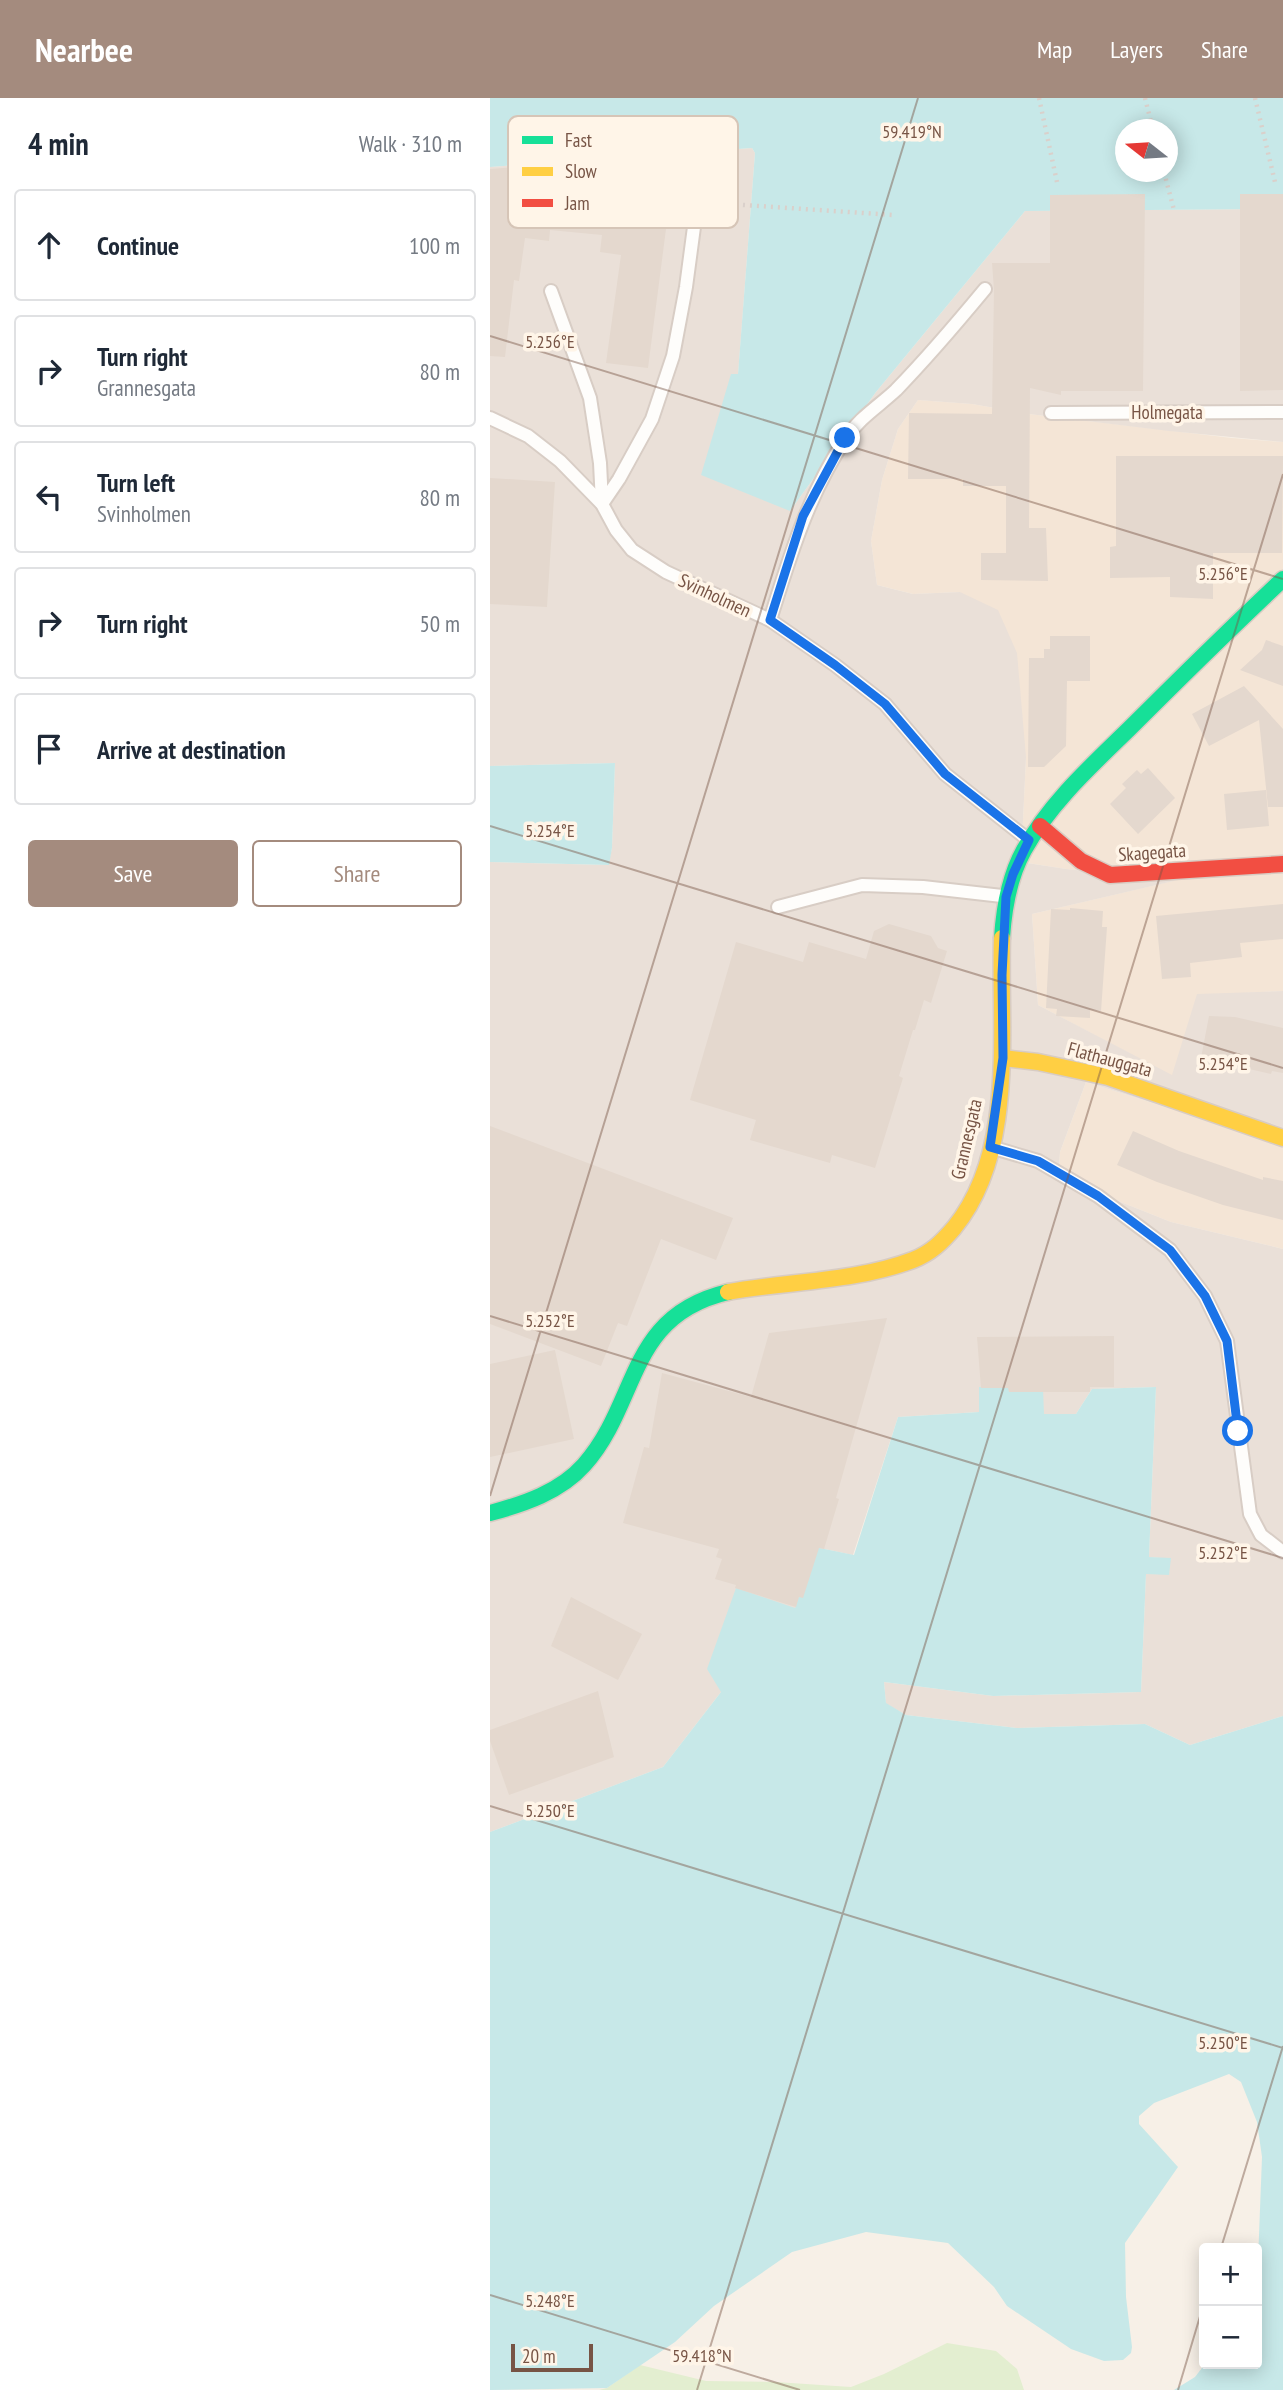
<!DOCTYPE html>
<meta charset="utf-8">
<style>
body{margin:0;font-family:"PT Sans Narrow",sans-serif;background:#f2f2f3;color:#1f2937}
.controls{position:absolute;right:21px;bottom:21px;display:grid;overflow:hidden;border-radius:7px;box-shadow:0 4px 18px #0003}
.controls button{width:63px;height:63px;display:grid;place-items:center;padding:0;border:0;border-bottom:2px solid #e0e1e3;background:#fff;color:#1f2937;font:35px sans-serif}
.compass{position:absolute;left:625px;top:21px;width:63px;height:63px;border-radius:50%;background:#fff;box-shadow:0 4px 18px #0003;rotate:287deg}
.scale{position:absolute;left:21px;bottom:18px;width:82px;box-sizing:border-box;padding-left:7px;border:4px solid #775445;border-top:0;font-size:19px;line-height:24px;white-space:nowrap;color:#775445;-webkit-text-stroke:5px #fff5e8;paint-order:stroke}
.stop{position:absolute;width:21px;height:21px;margin:-16px;border:5px solid #1a73e8;border-radius:50%;background:#fff}
.stop.end{background:#1a73e8;border-color:#fff;box-shadow:0 2px 7px #0008}
.list{margin:0;padding:0;list-style:none}
h2{display:flex;justify-content:space-between;align-items:center;height:91px;margin:0;padding:0 28px;font-size:30px}
h2 small{font-size:23px;font-weight:400;color:#747a83}
.list li{display:grid;grid-template-columns:46px 1fr auto;gap:21px;align-items:center;box-sizing:border-box;height:112px;margin:0 14px 14px;padding:0 14px;border:2px solid #e0e1e3;border-radius:7px}
.list b{display:block;font-size:26px;white-space:nowrap}
.list p{margin:0;font-size:23px;white-space:nowrap;color:#747a83}
.list em{font-size:23px;font-style:normal;color:#747a83}
.actions{display:flex;gap:14px;padding:21px 28px}
.actions a{flex:1;padding:16px 0;border:2px solid #a48b7e;border-radius:7px;text-align:center;font-size:24px;color:#a48b7e}
.actions .main{background:#a48b7e;color:#fff}
.icon{flex:none;width:38px;height:38px;fill:none;stroke:currentColor;stroke-width:2;stroke-linecap:round;stroke-linejoin:round}
.map{position:relative;flex:none;width:793px;height:2292px;overflow:hidden}
header{display:flex;align-items:center;gap:42px;box-sizing:border-box;height:98px;padding:0 35px;background:#a48b7e;color:#fff}
header strong{font-size:33px}
nav{display:flex;gap:38px;margin-inline-start:auto;font-size:24px}
main{display:flex}
aside{flex:1;background:#fff}
.map>svg:first-child{display:block}
.residential{fill:#f4e5d6}
.industrial{fill:#eae0d8}
.green{fill:#e3eed0}
.water{fill:#c7e8e8;fill-rule:evenodd}
.building{fill:#e4d8ce}
.lines{fill:none;stroke-linecap:round;stroke-linejoin:round}
.lane-casing{stroke:#d8cdc5;stroke-width:16}
.fast-casing{stroke:#d8ccc3;stroke-width:19}
.slow-casing{stroke:#d8ccc3;stroke-width:19}
.jam-casing{stroke:#d8ccc3;stroke-width:19}
.path{stroke:#dad0cb;stroke-width:4.5;stroke-dasharray:2 5;stroke-linecap:butt}
.lane{stroke:#fefdfb;stroke-width:12}
.fast{stroke:#16e098;stroke-width:16}
.slow{stroke:#ffcf43;stroke-width:16}
.jam{stroke:#f24e42;stroke-width:16}
.route{stroke:#1a73e8;stroke-width:9}
.ticks{fill:none;stroke:#775445;stroke-width:2;stroke-opacity:0.45}
.labels{text-anchor:middle;dominant-baseline:central;stroke-width:7;stroke-linejoin:round;paint-order:stroke}
.street-label{font-size:19px;fill:#775445;stroke:#fff5e8}
.key{fill:#fff5e8;stroke:#d6c5b7;stroke-width:2}
.key-label{font-size:19px;fill:#775445}
.ticks-label{font-size:18px;text-anchor:middle;fill:#775445;stroke:#fff5e8;stroke-width:7;stroke-linejoin:round;paint-order:stroke}
</style>
<header>
<strong>Nearbee</strong>
<nav><a>Map</a><a>Layers</a><a>Share</a></nav>
</header>
<main>
<aside>
<h2>4 min<small>Walk · 310 m</small></h2>
<ul class="list">
<li><svg class="icon" aria-label="ahead" viewBox="0 0 24 24"><path d="M12 20V5M6 11l6-6 6 6"/></svg><div><b>Continue</b></div><em>100 m</em></li>
<li><svg class="icon" aria-label="right" viewBox="0 0 24 24"><path d="M7 20v-9h11M14 6l5 5-5 5"/></svg><div><b>Turn right</b><p>Grannesgata</p></div><em>80 m</em></li>
<li><svg class="icon" aria-label="left" viewBox="0 0 24 24"><path d="M17 20v-9H6M10 6l-5 5 5 5"/></svg><div><b>Turn left</b><p>Svinholmen</p></div><em>80 m</em></li>
<li><svg class="icon" aria-label="right" viewBox="0 0 24 24"><path d="M7 20v-9h11M14 6l5 5-5 5"/></svg><div><b>Turn right</b></div><em>50 m</em></li>
<li><svg class="icon" aria-label="arrive" viewBox="0 0 24 24"><path d="M6 21V4h12l-3 4 3 4H6"/></svg><div><b>Arrive at destination</b></div></li>
</ul>
<div class="actions"><a class="main">Save</a><a>Share</a></div>
</aside>
<div class="map">
<svg width="793" height="2292" viewBox="0 0 793 2292">
<rect width="100%" height="100%" fill="#f7f0e7"/>
<g class="residential">
<polygon points="428,302 482,306 539,316 742,340 793,344 793,893 754,895 682,978 548,907 542,816 687,782 576,771 531,764 536,659 470,494 423,496 387,487 381,443 392,382 408,331"/>
<polygon points="596,984 793,1046 793,1151 681,1124 568,1079 570,1054"/>
</g>
<polygon class="industrial" points="262,50 265,55 248,277 300,413 386,294 535,113 793,111 793,344 679,333 539,316 482,306 428,302 408,331 392,382 381,443 387,487 423,496 470,494 508,512 527,555 536,659 531,764 576,771 688,782 542,816 548,907 682,977 707,896 793,893 793,1046 596,984 570,1054 568,1079 681,1124 793,1151 793,1618 700,1647 655,1626 527,1630 416,1617 396,1606 394,1584 503,1598 651,1594 656,1476 681,1461 659,1459 666,1289 602,1291 586,1316 554,1316 489,1290 489,1314 408,1319 363,1457 325,1449 305,1510 231,1594 173,1669 0,1734 0,764 118,767 122,750 125,665 0,668 0,69"/>
<polygon class="green" points="457,2245 506,2253 527,2271 534,2292 109,2292 117,2290 150,2267 216,2283 286,2284 361,2289 394,2276"/>
<g class="water">
<path d="M0,0H793V111L535,113L386,294L300,413L211,377L241,276H248L265,55L262,50L0,69ZM636,32H678V74H636Z"/>
<polygon points="125,665 122,750 119,767 0,764 0,668"/>
<polygon points="489,1289 553,1291 554,1316 586,1316 602,1291 666,1289 659,1459 681,1460 679,1477 656,1476 651,1594 503,1598 394,1584 396,1605 416,1617 527,1630 655,1626 700,1647 793,1618 793,2292 684,2292 705,2279 715,2266 767,2266 767,2189 772,2059 767,2024 751,1984 739,1976 664,2005 649,2018 649,2026 688,2069 635,2145 636,2199 642,2249 641,2255 633,2262 614,2263 581,2251 517,2208 504,2189 458,2145 376,2134 302,2154 224,2208 185,2244 117,2290 0,2292 0,1734 173,1669 231,1594 217,1571 246,1490 305,1510 325,1449 364,1457 408,1319 489,1314"/>
</g>
<g class="building">
<polygon points="141,61 141,76 183,77 158,270 116,265 131,157 110,154 112,137 60,132 59,143 35,140 29,183 24,182 15,259 0,258 0,71"/>
<polygon points="655,96 653,293 571,293 571,297 540,290 539,430 556,430 558,483 491,482 491,455 516,455 516,388 473,388 473,381 418,381 419,315 502,316 504,192 502,165 560,165 560,97"/>
<polygon points="750,96 793,96 793,292 750,293"/>
<polygon points="626,358 793,358 792,455 723,455 723,501 680,499 680,479 620,480 620,449 626,448"/>
<polygon points="0,380 65,384 57,509 0,506"/>
<polygon points="560,538 600,538 600,583 577,583 576,648 554,669 538,669 539,560 554,560 554,551 560,551"/>
<polygon points="776,542 793,548 793,588 750,572 772,552"/>
<polygon points="754,588 793,631 793,709 778,709 769,622 719,648 702,616"/>
<polygon points="658,670 685,700 648,736 620,706 636,690 632,686 647,672 651,676"/>
<polygon points="776,692 779,728 737,732 734,696"/>
<polygon points="793,806 793,841 750,845 752,859 700,865 701,879 672,881 666,818"/>
<polygon points="580,810 613,813 612,829 617,829 611,913 600,912 600,920 566,918 567,911 556,910 561,811 580,812"/>
<polygon points="399,826 441,838 448,850 457,853 441,905 434,902 425,932 423,932 409,978 413,980 385,1070 342,1057 340,1065 260,1042 266,1022 200,1002 246,844 313,864 319,844 376,861 384,833"/>
<polygon points="719,918 745,919 793,930 793,975 782,973 781,976 711,960"/>
<polygon points="0,1028 243,1120 226,1162 171,1141 137,1228 128,1225 111,1268 0,1226"/>
<polygon points="643,1033 689,1053 773,1082 773,1079 793,1083 793,1122 733,1107 667,1084 627,1067"/>
<polygon points="397,1220 346,1400 349,1401 334,1451 329,1450 313,1500 309,1499 306,1509 245,1490 246,1487 225,1481 232,1461 226,1459 229,1451 133,1425 154,1349 159,1350 172,1275 261,1299 279,1235"/>
<polygon points="624,1238 624,1289 600,1289 600,1294 519,1294 518,1290 491,1290 487,1239"/>
<polygon points="65,1252 84,1341 0,1359 0,1266"/>
<polygon points="81,1499 152,1536 128,1582 61,1548"/>
<polygon points="108,1593 124,1659 19,1697 0,1643 0,1632"/>
</g>
<g class="lines">
<defs>
<g id="lane">
<polyline points="61,193 100,300 110,365 112,405"/>
<polyline points="561,315 793,314"/>
<polyline points="0,320 38,338 70,363 112,406 126,432 142,452 176,474 280,522 345,567 395,606 455,676 536,740"/>
<polyline points="112,406 129,381 162,321 183,258 196,189 210,84"/>
<path d="M280,522C300,458 318,397 356,340C369,320 389,308 406,292C437,260 466,226 495,191"/>
<polyline points="288,809 372,787 433,789 512,798"/>
<polyline points="504,1050 548,1063 608,1098 680,1152 715,1198 737,1243 760,1416 771,1437 793,1454"/>
</g>
<g id="fast">
<path d="M512,840C514,809 519,779 534,752C560,705 601,668 639,631C690,580 741,530 793,481"/>
<path d="M0,1415C34,1406 70,1394 94,1367C150,1304 136,1218 238,1194"/>
</g>
<g id="slow">
<polyline points="513,960 548,964 618,979 793,1040"/>
<path d="M238,1194C299,1183 365,1184 423,1162C441,1155 452,1144 464,1130C527,1053 509,931 512,840"/>
</g>
<polyline id="jam" points="550,728 591,763 620,777 793,766"/>
</defs>
<use href="#lane" class="lane-casing"/>
<use href="#fast" class="fast-casing"/>
<use href="#slow" class="slow-casing"/>
<use href="#jam" class="jam-casing"/>
<g class="path">
<polyline points="549,0 567,84"/>
<polyline points="655,0 663,32"/>
<polyline points="765,0 785,84"/>
<polyline points="674,74 684,112"/>
<polyline points="239,106 403,117"/>
</g>
<use href="#lane" class="lane"/>
<use href="#fast" class="fast"/>
<use href="#slow" class="slow"/>
<use href="#jam" class="jam"/>
</g>
<g class="lines">
<polyline class="route" points="355,340 313,418 280,522 345,567 395,606 455,676 539,742 523,776 516,799 512,877 513,960 500,1049 548,1063 608,1098 680,1152 715,1198 737,1243 748,1333"/>
</g>
<path class="ticks" d="M0,238L793,481M0,728L793,970M0,1218L793,1460M0,1398L428,0M0,1708L793,1950M731,2150L793,1948M0,2197L310,2292M207,2292L793,376M688,2292L714,2205"/>
<g class="labels">
<g class="street-label">
<text x="677" y="314">Holmegata</text>
<text transform="translate(225 497) rotate(25)">Svinholmen</text>
<text transform="translate(662 754) rotate(-4)">Skagegata</text>
<text transform="translate(620 961) rotate(15)">Flathauggata</text>
<text transform="translate(476 1041) rotate(-77)">Grannesgata</text>
</g>
</g>
<rect x="18" y="18" width="230" height="112" rx="10" class="key"/>
<rect x="32" y="38" width="31" height="8" fill="#16e098"/>
<rect x="32" y="69" width="31" height="9" fill="#ffcf43"/>
<rect x="32" y="101" width="31" height="8" fill="#f24e42"/>
<g class="key-label">
<text x="75" y="49">Fast</text>
<text x="75" y="80">Slow</text>
<text x="75" y="112">Jam</text>
</g>
<g class="ticks-label">
<text x="422" y="40">59.419°N</text>
<text x="60" y="250">5.256°E</text>
<text x="733" y="482">5.256°E</text>
<text x="60" y="739">5.254°E</text>
<text x="733" y="972">5.254°E</text>
<text x="60" y="1229">5.252°E</text>
<text x="733" y="1461">5.252°E</text>
<text x="60" y="1719">5.250°E</text>
<text x="733" y="1951">5.250°E</text>
<text x="60" y="2209">5.248°E</text>
<text x="212" y="2264">59.418°N</text>
</g>
</svg>
<div class="controls">
<button>+</button>
<button>−</button>
</div>
<svg class="compass" viewBox="-18 -18 36 36"><path d="M0-13l5 13h-10z" fill="#e53935"/><path d="M0 13l5-13h-10z" fill="#747a83"/></svg>
<div class="scale">20 m</div>
<div class="stop" style="left:748px;top:1333px"></div>
<div class="stop end" style="left:355px;top:340px"></div>
</div>
</main>
